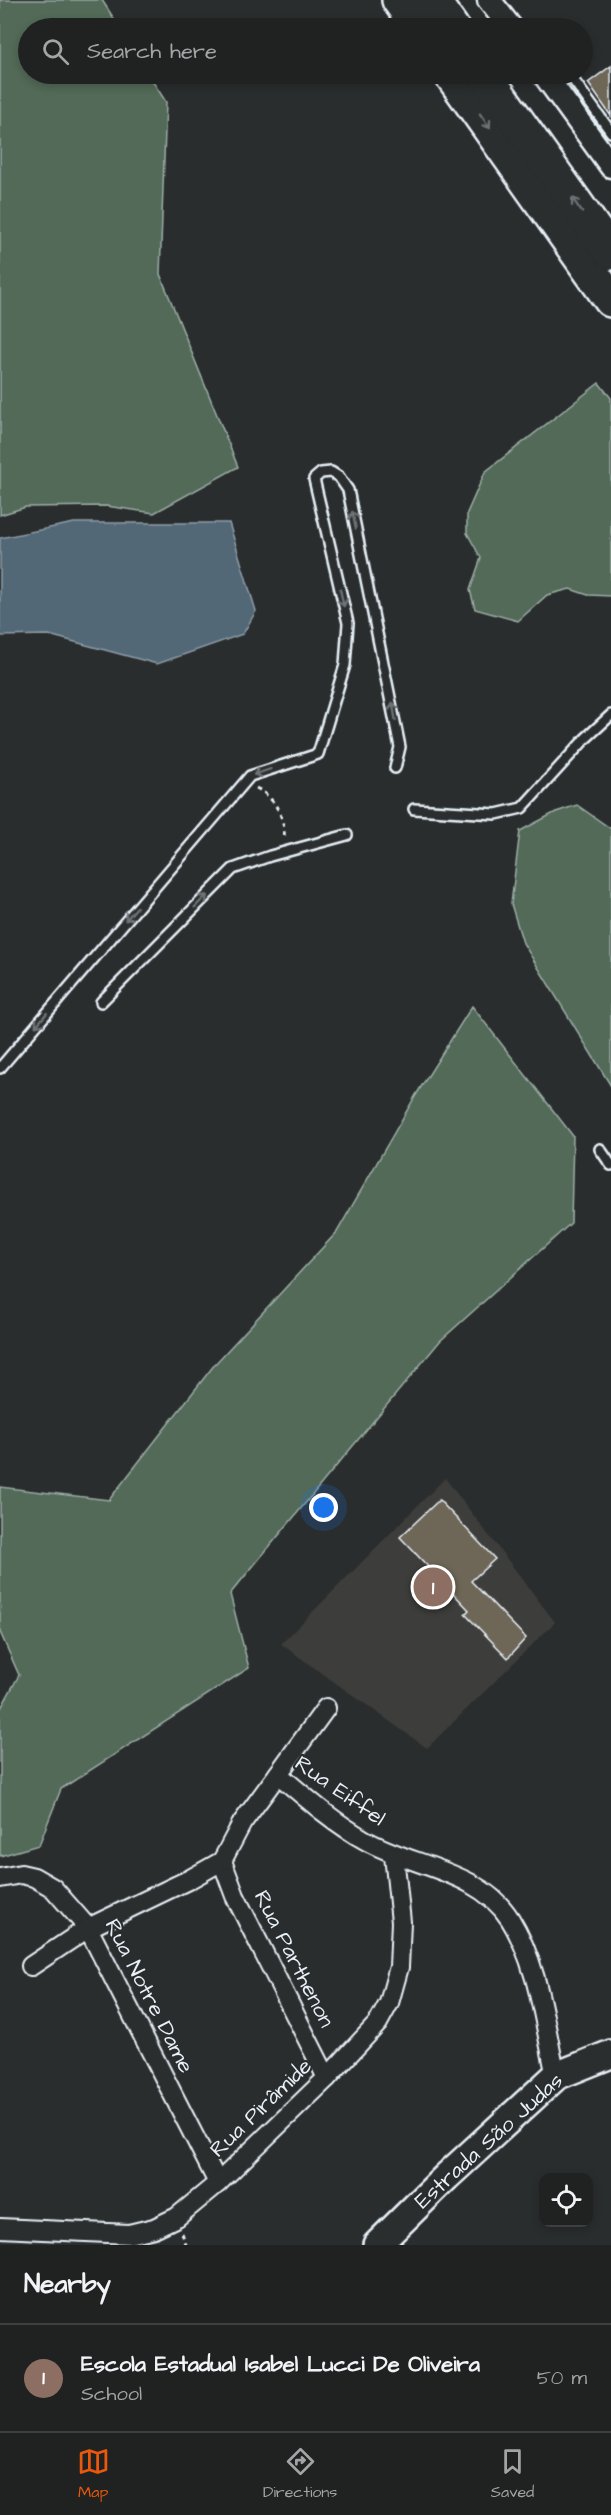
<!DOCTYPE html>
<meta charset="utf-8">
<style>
body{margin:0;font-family:"Architects Daughter",sans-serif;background:#2d2f2f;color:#f1f3f6}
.controls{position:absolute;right:18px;bottom:18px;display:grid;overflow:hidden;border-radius:12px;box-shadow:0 3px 9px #0003}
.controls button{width:54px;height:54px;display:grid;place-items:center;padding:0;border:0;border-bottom:2px solid #3d3f40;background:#202222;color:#f1f3f6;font:30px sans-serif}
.you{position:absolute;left:324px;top:1508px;width:21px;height:21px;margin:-15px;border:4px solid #fff;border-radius:50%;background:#1a73e8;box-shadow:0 0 0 9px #1a73e833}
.badge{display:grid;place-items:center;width:39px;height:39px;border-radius:50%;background:#ea580c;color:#fff;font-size:20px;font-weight:700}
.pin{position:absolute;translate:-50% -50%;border:3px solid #fff;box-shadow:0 2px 6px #0006}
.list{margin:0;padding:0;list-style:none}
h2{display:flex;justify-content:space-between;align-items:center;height:78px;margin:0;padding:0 24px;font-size:26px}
h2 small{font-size:20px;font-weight:400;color:#a2a4a5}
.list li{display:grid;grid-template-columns:39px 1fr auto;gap:18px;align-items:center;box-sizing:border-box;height:108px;padding:0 24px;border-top:2px solid #3d3f40}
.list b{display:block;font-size:22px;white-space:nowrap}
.list p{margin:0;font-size:20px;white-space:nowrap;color:#a2a4a5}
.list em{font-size:20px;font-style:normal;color:#a2a4a5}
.icon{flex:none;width:33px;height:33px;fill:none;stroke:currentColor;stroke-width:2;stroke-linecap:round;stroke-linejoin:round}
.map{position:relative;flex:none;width:611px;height:2245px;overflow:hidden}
.search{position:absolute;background:#202222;box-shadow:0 3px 9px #0003;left:18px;right:18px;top:18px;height:66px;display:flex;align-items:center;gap:15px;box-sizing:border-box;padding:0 21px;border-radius:33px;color:#a2a4a5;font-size:22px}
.sheet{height:186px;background:#202222}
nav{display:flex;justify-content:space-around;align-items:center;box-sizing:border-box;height:84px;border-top:2px solid #3d3f40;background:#202222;font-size:16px;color:#a2a4a5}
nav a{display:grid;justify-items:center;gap:3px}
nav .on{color:#ea580c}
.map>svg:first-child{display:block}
.built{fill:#3e3e3a}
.green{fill:#526a58;stroke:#9daea8;stroke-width:1.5}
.water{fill:#536776;stroke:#8f9eaa;stroke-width:1.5}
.building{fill:#6e6656;stroke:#e8f1f8;stroke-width:1.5}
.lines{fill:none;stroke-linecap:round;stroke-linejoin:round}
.service-casing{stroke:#e8f1f8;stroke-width:14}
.minor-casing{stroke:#e8f1f8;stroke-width:22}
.tertiary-casing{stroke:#e8f1f8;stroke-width:27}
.secondary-casing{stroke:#e8f1f8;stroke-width:32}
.motorway-casing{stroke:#e8f1f8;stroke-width:38}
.path{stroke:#e8f1f8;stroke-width:3;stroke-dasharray:4.5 4.5;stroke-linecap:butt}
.service{stroke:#2a2d2e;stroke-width:9}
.minor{stroke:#2a2d2e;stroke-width:18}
.tertiary{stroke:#2a2d2e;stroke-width:22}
.secondary{stroke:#2a2d2e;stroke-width:27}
.motorway{stroke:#2a2d2e;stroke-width:33}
.oneway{stroke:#6c7275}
.labels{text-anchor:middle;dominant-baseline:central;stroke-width:4.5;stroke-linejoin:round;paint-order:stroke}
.street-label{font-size:22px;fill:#e8f1f8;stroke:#2a2d2e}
</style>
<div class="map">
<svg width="611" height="2245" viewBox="0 0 611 2245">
<rect width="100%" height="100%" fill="#2a2d2e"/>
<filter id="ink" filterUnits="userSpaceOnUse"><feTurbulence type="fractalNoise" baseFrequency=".0167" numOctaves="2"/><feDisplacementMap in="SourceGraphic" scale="12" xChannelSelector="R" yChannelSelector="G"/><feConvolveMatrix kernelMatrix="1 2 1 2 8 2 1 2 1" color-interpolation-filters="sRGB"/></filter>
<g filter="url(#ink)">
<polygon class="built" points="445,1478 555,1622 427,1748 281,1644"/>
<g class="green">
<polygon points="0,0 102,0 120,28 28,28 28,74 148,74 166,102 160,274 238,467 154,513 106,506 26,507 0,515"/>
<polygon points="599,383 611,398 611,596 588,595 570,589 547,595 518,621 475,609 470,590 481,558 467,533 467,513 485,472"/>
<polygon points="577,805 611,829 611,1086 523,943 511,904 520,831 556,812"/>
<polygon points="472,1006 573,1136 571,1223 440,1341 230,1594 249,1668 61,1789 39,1845 0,1856 0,1710 19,1675 0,1632 0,1487 109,1500 215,1364 337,1232 416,1095"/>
</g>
<polygon class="water" points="74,523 229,523 256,611 243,634 157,664 49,635 0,636 0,538"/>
<g class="building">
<polygon points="611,66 611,116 588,83"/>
<polygon points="439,1500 495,1559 471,1581 526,1638 508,1658 465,1614 469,1610 400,1537"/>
</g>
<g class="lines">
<defs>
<g id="service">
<polyline points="569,74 611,132"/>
<polyline points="414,809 496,814 522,808 585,739 611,715"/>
<polyline points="101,1002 233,869 270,856 347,835"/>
<polyline points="0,1068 250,776 318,754 345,665 348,623 314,479 321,473 331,472 339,477 348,490 400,747 395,768"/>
<polyline points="600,1149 611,1165"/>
</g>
<g id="minor">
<polyline points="278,1774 326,1708"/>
<polyline points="222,1861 235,1896 327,2078"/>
<polyline points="0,1878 21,1874 34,1877 53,1888 88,1928 218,2183"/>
<path d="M31,1966L88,1928L190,1879L222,1861L242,1823L278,1774C305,1797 333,1822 365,1840C412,1867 479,1870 510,1919C539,1966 544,2023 556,2076"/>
<polyline points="0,2228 129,2234 154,2228 177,2217 218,2183 327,2078 378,2023 389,2003 399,1967 401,1922 394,1855"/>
</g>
<g id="tertiary">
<polyline points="489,0 511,28"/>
<polyline points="544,74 611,166"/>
</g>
<polyline id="secondary" points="377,2245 446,2177 556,2076 611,2054"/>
<g id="motorway">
<polyline points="399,0 419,28"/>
<polyline points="432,0 452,28"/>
<polyline points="451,74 611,300"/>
<polyline points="484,74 611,253"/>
</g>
</defs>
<use href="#service" class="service-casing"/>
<use href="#minor" class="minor-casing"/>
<use href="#tertiary" class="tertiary-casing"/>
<use href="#secondary" class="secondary-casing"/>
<use href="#motorway" class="motorway-casing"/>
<g class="path">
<path d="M256,788C275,797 286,819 284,839"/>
<polyline points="182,2233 186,2245"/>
</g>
<use href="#service" class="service"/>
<use href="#minor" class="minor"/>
<use href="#tertiary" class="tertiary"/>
<use href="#secondary" class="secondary"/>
<use href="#motorway" class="motorway"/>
</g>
<defs><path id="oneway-shaft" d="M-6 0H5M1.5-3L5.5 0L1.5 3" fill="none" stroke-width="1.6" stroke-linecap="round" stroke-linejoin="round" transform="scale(1.5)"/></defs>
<g class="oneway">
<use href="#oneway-shaft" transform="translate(485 121) rotate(55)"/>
<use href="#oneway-shaft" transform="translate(577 205) rotate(-125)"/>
<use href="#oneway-shaft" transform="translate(354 520) rotate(-102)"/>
<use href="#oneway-shaft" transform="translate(342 598) rotate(77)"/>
<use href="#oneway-shaft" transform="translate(394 711) rotate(-100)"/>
<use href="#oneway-shaft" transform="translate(262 772) rotate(162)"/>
<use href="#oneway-shaft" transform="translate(201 901) rotate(-45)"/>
<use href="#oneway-shaft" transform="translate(131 914) rotate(131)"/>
<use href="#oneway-shaft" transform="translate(41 1020) rotate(130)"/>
</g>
</g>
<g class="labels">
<g class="street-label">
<text transform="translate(340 1791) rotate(35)">Rua Eiffel</text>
<text transform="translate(294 1959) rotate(63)">Rua Parthenon</text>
<text transform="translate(149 1996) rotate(63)">Rua Notre Dame</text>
<text transform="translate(261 2108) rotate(-44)">Rua Pirâmide</text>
<text transform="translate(489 2141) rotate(-42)">Estrada São Judas</text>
</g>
</g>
</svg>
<div class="controls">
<button><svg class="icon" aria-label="locate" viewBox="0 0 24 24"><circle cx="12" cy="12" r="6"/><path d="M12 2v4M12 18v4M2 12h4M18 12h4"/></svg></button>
</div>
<div class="you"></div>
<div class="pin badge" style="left:433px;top:1587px;background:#8d6e63">1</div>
<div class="search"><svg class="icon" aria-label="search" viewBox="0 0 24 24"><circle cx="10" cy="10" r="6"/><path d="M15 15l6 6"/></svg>Search here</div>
</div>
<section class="sheet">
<h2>Nearby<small></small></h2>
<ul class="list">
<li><span class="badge" style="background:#8d6e63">1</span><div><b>Escola Estadual Isabel Lucci De Oliveira</b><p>School</p></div><em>50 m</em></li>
</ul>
</section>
<nav>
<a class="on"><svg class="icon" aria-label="map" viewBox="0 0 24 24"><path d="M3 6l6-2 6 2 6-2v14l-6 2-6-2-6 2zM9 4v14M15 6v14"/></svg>Map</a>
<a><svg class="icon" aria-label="directions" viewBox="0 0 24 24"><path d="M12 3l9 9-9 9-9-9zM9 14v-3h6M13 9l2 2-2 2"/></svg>Directions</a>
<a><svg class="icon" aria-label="saved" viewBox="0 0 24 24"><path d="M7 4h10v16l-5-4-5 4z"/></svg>Saved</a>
</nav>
